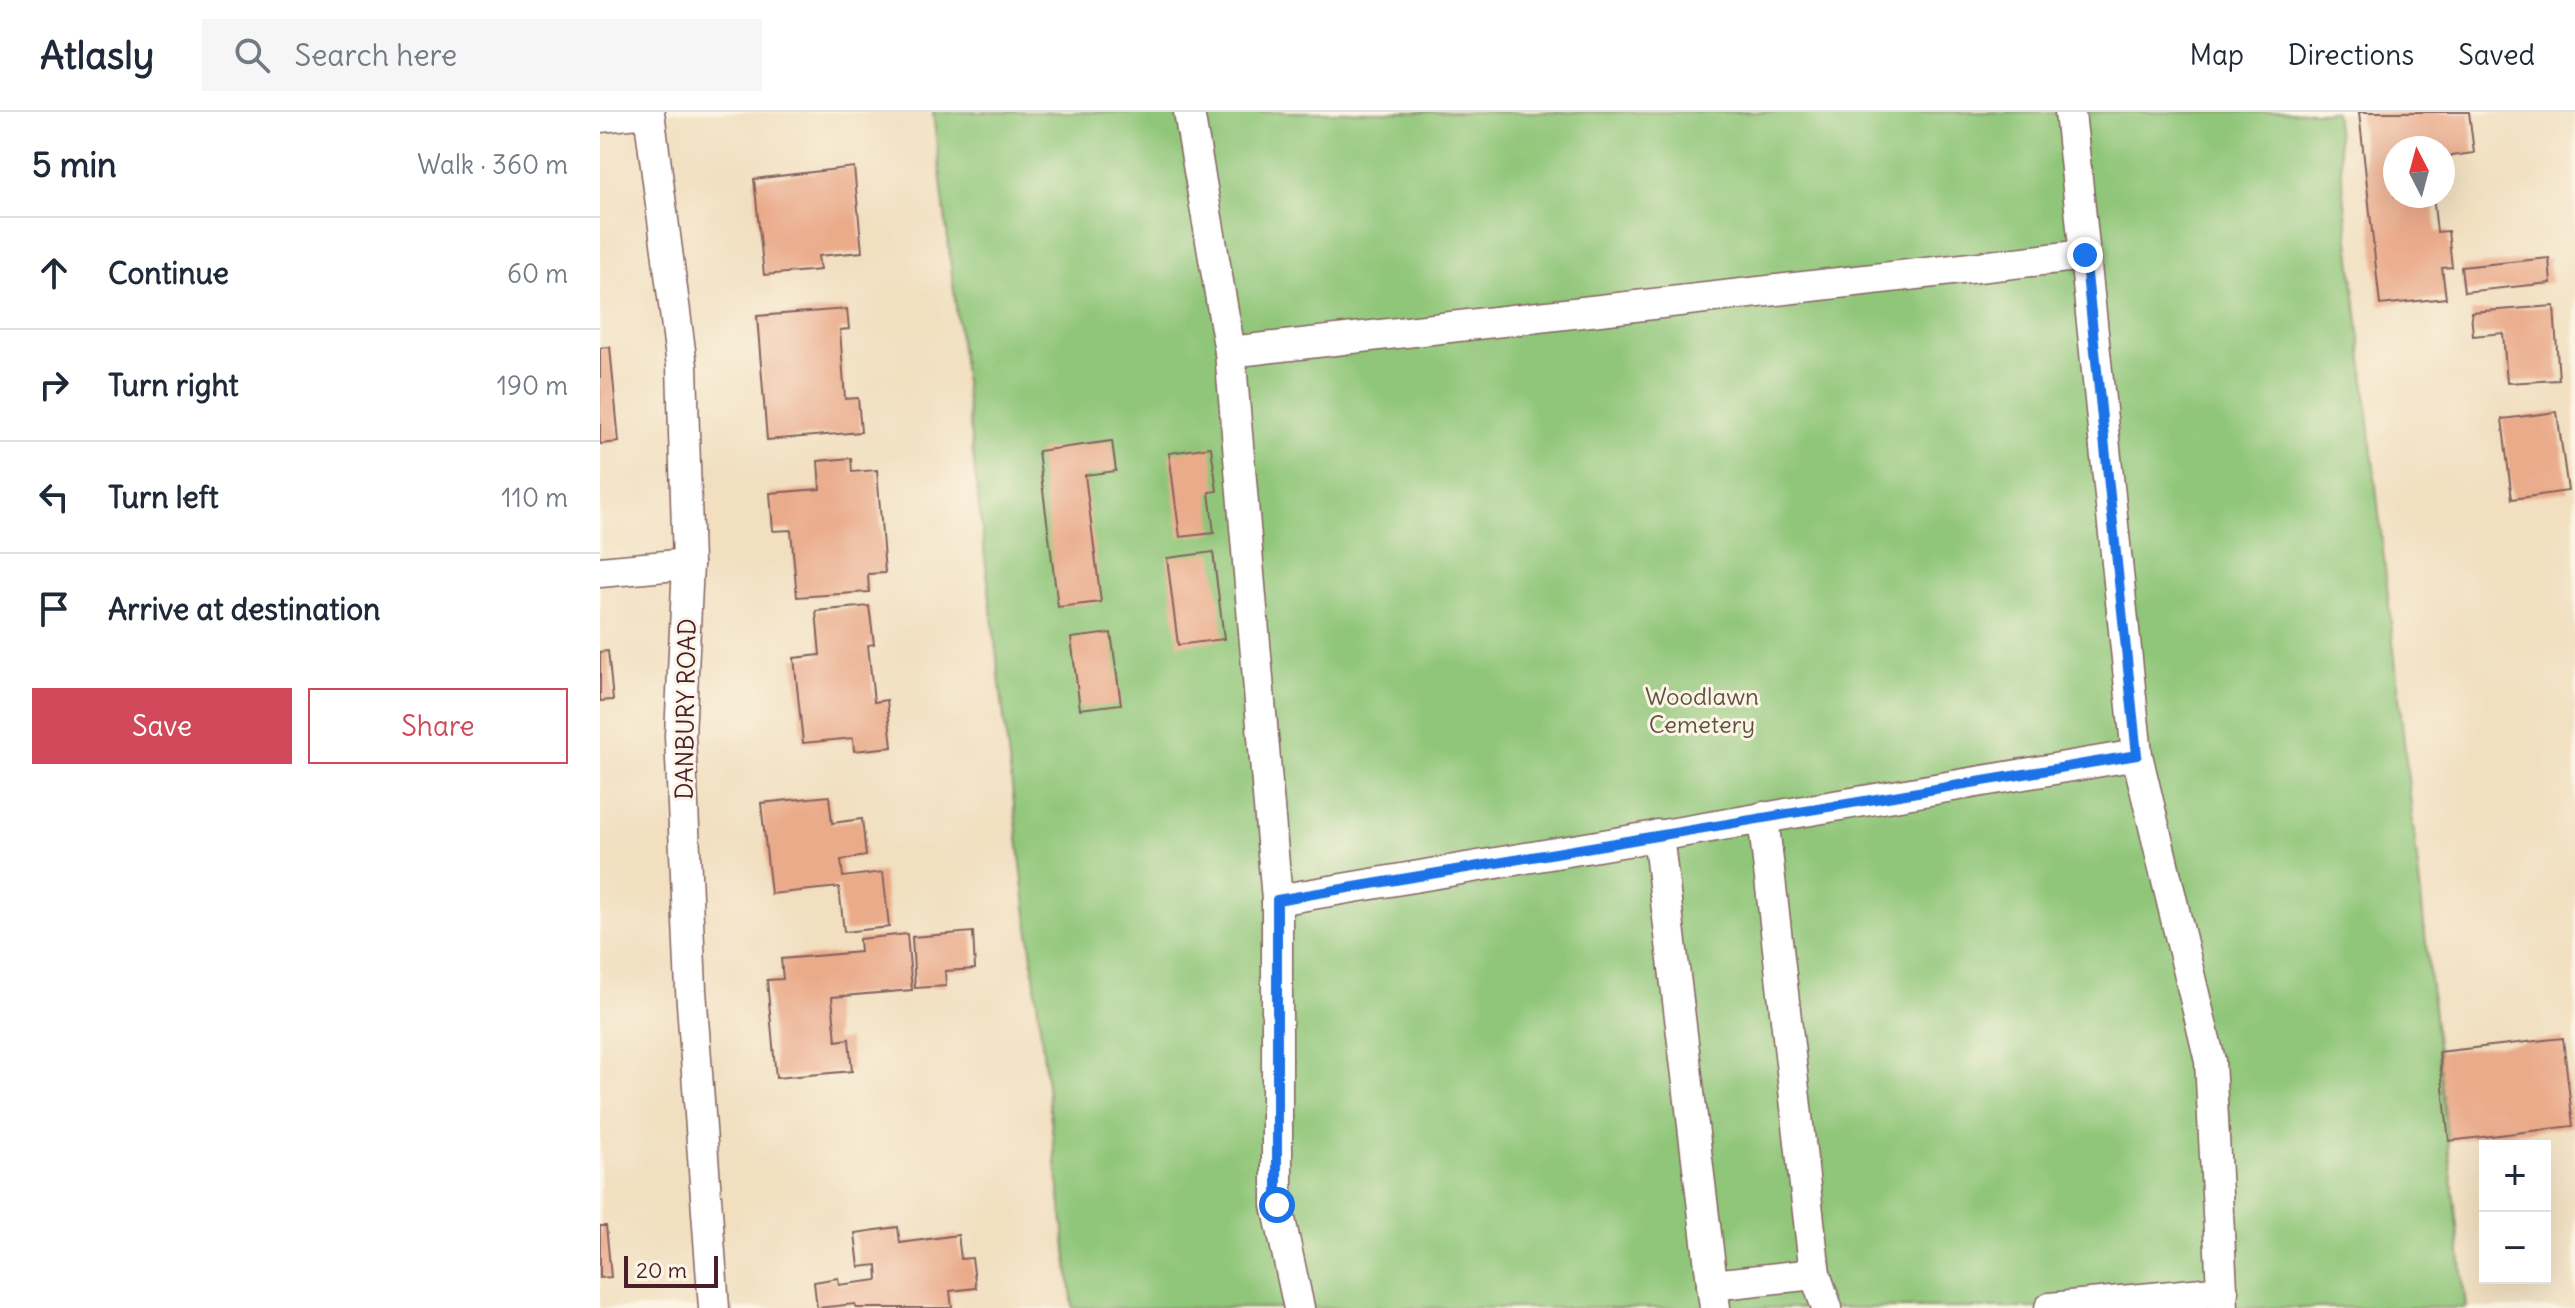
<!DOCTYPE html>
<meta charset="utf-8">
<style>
body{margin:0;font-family:Delius,sans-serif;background:#f6f6f7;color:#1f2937}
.controls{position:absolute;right:24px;bottom:24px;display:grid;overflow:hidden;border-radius:0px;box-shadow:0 8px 32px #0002}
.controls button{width:72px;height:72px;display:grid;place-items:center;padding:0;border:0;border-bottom:2px solid #e0e1e3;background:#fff;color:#1f2937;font:40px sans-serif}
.compass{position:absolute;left:1783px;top:24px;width:72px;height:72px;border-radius:50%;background:#fff;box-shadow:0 8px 32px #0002;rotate:354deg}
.scale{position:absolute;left:24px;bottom:20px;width:94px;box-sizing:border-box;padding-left:8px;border:4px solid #4a1f2b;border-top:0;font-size:22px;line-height:28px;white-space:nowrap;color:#4a1f2b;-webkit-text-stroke:6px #fcf5e5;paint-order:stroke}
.stop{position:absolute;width:24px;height:24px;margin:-18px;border:6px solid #1a73e8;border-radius:50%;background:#fff}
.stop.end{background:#1a73e8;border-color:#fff;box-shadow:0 2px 8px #0008}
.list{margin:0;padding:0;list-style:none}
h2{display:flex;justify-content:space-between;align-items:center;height:104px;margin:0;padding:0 32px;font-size:34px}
h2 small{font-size:26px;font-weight:400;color:#747a83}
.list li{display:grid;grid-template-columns:52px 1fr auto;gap:24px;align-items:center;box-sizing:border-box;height:112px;padding:0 32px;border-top:2px solid #e0e1e3}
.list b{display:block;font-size:30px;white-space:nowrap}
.list em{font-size:26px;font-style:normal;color:#747a83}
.actions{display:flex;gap:16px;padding:24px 32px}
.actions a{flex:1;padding:18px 0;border:2px solid #d1495b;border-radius:0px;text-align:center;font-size:28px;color:#d1495b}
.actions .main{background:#d1495b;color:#fff}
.icon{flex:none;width:44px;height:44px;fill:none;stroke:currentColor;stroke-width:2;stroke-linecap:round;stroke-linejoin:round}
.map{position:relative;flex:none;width:1975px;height:1196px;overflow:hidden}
header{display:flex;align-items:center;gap:48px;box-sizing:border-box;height:112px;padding:0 40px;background:#fff;border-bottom:2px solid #e0e1e3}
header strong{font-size:38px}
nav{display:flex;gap:44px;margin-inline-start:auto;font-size:28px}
.search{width:560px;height:72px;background:#f6f6f7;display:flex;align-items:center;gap:20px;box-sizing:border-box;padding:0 28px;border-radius:0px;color:#747a83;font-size:30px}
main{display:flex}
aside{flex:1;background:#fff}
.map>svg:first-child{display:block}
.green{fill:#90c679;stroke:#6d7252;stroke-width:2}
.building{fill:#eaab8b}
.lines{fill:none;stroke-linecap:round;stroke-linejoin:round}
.minor-casing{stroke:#84625f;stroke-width:33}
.minor{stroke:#fff;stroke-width:30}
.route{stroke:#1a73e8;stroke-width:10}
.labels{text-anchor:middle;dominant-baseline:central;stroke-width:6;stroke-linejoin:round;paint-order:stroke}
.park-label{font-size:24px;fill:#5f5142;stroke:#fcf5e5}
.street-label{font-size:24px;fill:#4a1f2b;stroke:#fcf5e5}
</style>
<header>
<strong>Atlasly</strong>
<div class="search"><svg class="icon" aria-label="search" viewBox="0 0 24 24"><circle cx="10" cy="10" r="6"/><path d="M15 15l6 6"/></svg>Search here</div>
<nav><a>Map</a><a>Directions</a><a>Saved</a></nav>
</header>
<main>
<aside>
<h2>5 min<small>Walk · 360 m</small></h2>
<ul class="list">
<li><svg class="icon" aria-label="ahead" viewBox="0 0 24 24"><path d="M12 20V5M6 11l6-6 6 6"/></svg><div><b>Continue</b></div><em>60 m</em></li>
<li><svg class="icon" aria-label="right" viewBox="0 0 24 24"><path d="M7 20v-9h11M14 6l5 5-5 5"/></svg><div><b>Turn right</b></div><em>190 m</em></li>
<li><svg class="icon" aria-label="left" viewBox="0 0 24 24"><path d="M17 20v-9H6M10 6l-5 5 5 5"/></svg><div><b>Turn left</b></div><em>110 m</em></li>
<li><svg class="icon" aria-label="arrive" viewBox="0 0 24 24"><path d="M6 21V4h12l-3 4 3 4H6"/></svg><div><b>Arrive at destination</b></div></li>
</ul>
<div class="actions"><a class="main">Save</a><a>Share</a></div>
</aside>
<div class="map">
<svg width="1975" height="1196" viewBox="0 0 1975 1196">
<rect width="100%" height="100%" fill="#fcf5e5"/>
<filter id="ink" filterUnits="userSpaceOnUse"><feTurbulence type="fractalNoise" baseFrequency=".0125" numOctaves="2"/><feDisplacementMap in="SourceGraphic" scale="16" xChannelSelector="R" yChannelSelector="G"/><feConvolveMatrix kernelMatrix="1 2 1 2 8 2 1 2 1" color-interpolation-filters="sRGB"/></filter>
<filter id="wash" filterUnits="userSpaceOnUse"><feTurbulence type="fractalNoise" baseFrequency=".006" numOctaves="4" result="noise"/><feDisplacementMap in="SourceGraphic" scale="32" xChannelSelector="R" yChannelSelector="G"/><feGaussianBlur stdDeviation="1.8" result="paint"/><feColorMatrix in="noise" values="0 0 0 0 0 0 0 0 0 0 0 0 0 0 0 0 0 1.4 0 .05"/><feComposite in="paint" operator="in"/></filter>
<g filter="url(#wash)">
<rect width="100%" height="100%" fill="#f1dfc0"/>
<polygon class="green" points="333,0 1735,0 1866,1196 473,1196"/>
<g id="blocks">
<g class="building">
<polygon points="1759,0 1869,0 1874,41 1843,45 1843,36 1795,36 1795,84 1833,84 1837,120 1848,119 1852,155 1842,156 1846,186 1780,193"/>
<polygon points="254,55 262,140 218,144 220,158 164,163 154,67"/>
<polygon points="1949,146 1951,171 1864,180 1861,155"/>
<polygon points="1954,194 1959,268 1907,271 1903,221 1873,224 1871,200"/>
<polygon points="247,197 249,217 240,218 245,287 258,286 261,320 167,328 157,204"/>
<polygon points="10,235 19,330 0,332 0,236"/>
<polygon points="1957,300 1968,379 1912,387 1902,307"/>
<polygon points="512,329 516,359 485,363 501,490 458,495 438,339"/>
<polygon points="611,335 617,379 609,380 614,421 580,425 569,341"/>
<polygon points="251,346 252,360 277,358 285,461 268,462 269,480 197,485 191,418 173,419 170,381 220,377 218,349"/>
<polygon points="613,440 624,527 578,533 567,446"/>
<polygon points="269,494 274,532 268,533 274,590 287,588 292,635 254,639 253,626 203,631 194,546 220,543 216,499"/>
<polygon points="511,521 521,592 480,597 471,526"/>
<polygon points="8,539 13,588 0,589 0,540"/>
<polygon points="229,684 232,711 262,707 266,744 241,748 243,765 283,760 289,815 244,820 239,775 171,782 161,691"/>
<polygon points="373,820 375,857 345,859 346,874 315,876 312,825"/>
<polygon points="307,822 312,878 232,885 236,929 249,927 252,959 176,966 167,868 183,867 181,847 260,840 259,827"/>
<polygon points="1963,926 1973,1014 1849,1029 1839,940"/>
<polygon points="0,1114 6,1114 11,1165 0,1166"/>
<polygon points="298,1115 300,1131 358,1123 361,1147 372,1146 376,1176 350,1179 352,1196 256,1196 255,1192 217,1196 214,1170 238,1166 239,1173 278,1168 277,1153 259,1155 255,1121"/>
</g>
</g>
</g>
<g filter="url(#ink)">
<use href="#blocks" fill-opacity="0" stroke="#84625f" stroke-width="2"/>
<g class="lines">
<defs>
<g id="minor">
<polyline points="49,0 82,254 88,452 80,624 91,878 114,1196"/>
<polyline points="589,0 630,240 677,788 677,1093 699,1196"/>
<polyline points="1470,0 1537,643 1610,949 1623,1196"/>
<polyline points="0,5 48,0"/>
<polyline points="630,240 1485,143"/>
<polyline points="0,460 88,452"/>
<polyline points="1163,705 1215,1162 1227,1196"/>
<polyline points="1058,723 1115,1196"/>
<polyline points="677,788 1537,643"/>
<polyline points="1112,1173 1215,1162"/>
<polyline points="1450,1196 1623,1179"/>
</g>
</defs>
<use href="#minor" class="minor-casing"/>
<use href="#minor" class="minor"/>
</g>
</g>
<g class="lines" filter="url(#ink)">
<polyline class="route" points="677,1093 677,788 1537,643 1485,143"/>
</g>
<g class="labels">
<g class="park-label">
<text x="1102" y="584">Woodlawn<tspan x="1102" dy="28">Cemetery</tspan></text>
</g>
<g class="street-label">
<text transform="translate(85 597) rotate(-89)">DANBURY ROAD</text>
</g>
</g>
</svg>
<div class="controls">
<button>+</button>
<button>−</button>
</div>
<svg class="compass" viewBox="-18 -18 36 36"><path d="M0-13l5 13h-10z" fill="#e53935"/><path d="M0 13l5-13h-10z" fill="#747a83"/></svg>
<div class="scale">20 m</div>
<div class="stop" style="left:677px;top:1093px"></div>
<div class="stop end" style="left:1485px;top:143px"></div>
</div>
</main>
